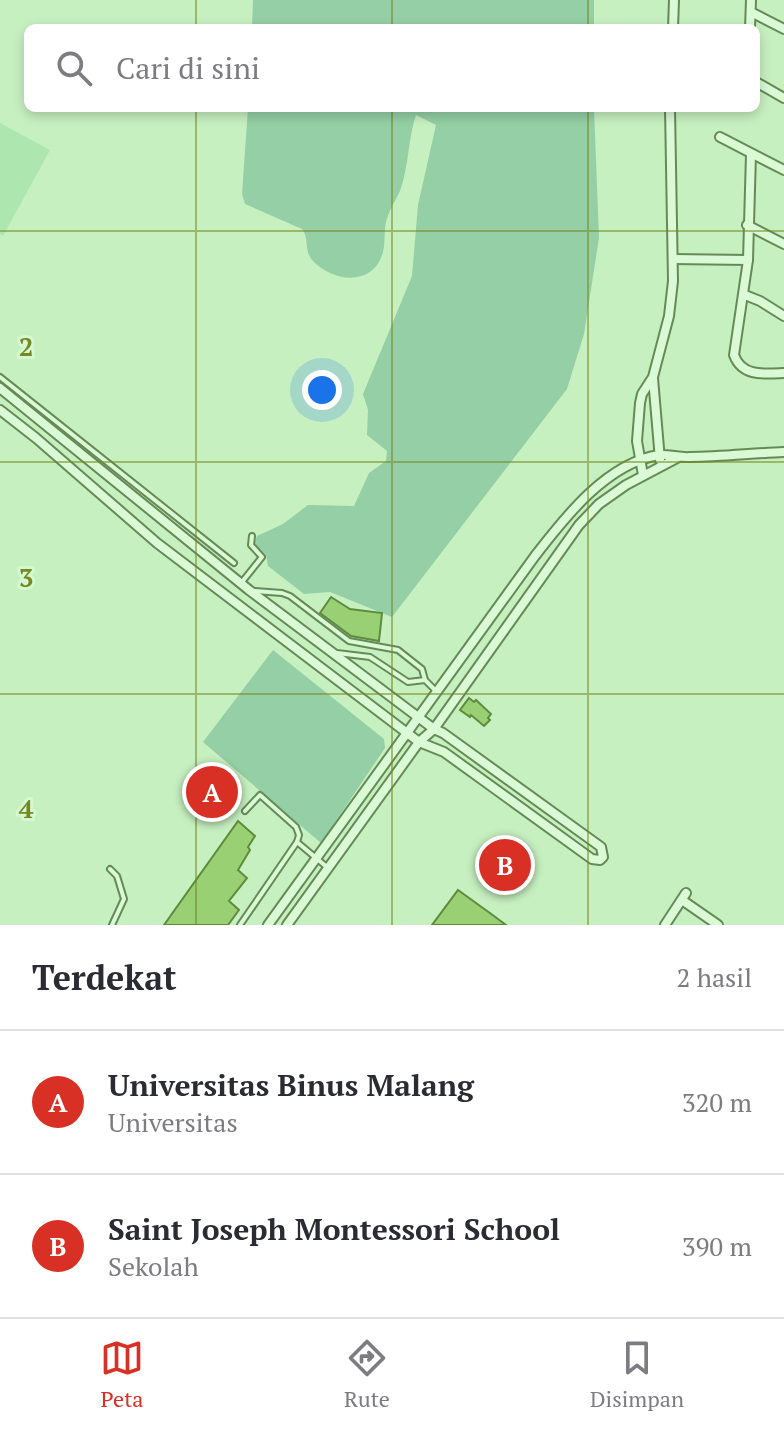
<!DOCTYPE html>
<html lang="id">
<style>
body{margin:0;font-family:"PT Serif",serif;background:#f2f2f3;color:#2b2b33}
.you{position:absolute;left:322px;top:390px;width:28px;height:28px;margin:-20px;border:6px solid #fff;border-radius:50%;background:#1a73e8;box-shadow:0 0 0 12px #1a73e833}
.badge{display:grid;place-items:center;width:52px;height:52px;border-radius:50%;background:#d93025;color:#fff;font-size:26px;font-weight:700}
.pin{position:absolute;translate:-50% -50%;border:4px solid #fff;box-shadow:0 2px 8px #0006}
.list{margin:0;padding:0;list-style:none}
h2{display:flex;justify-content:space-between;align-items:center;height:104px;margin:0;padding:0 32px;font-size:34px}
h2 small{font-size:26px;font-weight:400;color:#7c7c81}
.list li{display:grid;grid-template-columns:52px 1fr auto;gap:24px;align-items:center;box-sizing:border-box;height:144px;padding:0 32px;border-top:2px solid #e1e1e2}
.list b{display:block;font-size:30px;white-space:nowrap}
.list p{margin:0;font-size:26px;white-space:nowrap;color:#7c7c81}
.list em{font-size:26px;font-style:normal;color:#7c7c81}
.icon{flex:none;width:44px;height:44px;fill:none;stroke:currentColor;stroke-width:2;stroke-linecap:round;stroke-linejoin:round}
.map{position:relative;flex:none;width:784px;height:925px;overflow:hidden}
.search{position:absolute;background:#fff;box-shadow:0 4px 12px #0003;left:24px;right:24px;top:24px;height:88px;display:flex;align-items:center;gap:20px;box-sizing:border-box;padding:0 28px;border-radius:12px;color:#7c7c81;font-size:30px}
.sheet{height:392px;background:#fff}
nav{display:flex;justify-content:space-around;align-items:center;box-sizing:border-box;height:112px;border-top:2px solid #e1e1e2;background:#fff;font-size:22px;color:#7c7c81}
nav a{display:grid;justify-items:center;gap:4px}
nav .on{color:#d93025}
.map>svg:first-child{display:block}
.farmland{fill:#ade6ae}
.green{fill:#94cfa5}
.building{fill:#9ad074;stroke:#5e8b3c;stroke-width:2}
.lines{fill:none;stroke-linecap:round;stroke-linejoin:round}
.service-casing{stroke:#668a57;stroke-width:8}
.minor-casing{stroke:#668a57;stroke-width:12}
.service{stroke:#d9fad4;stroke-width:4}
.minor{stroke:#d9fad4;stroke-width:8}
.grid{fill:none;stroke:#758922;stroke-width:2;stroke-opacity:0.55}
.grid-label{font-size:26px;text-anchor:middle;font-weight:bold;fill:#758922;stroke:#d5f7d1;stroke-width:6;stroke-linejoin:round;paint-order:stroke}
</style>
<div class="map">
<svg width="784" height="925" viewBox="0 0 784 925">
<rect width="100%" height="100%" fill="#c7f0c0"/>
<polygon class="farmland" points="0,123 50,150 3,236 0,234"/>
<g class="green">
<polygon points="253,0 594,0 594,28 252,28"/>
<path d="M248,108H594L599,238L584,334L567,389L392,617L330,592L304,594L268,566L266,555L254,543L257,536L283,524L308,505L354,506L369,473L386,461L387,451L367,435L368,410L363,394L412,276L418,205L436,125L416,115C408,139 409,164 401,188C398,197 391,206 388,216C383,227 386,240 383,252C374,286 335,283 314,262C303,252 310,239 302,229L245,204L242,194Z"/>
<polygon points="273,650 384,739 385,748 321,843 203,742"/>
</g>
<g class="building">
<polygon points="331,597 350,609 382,613 379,641 351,636 320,613"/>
<polygon points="469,698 474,702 476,700 491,714 488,718 490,720 484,726 471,715 470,717 460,710"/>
<polygon points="238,821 255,836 248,847 250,850 238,870 247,878 229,901 239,910 228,925 164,925"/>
<polygon points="458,890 494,916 506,925 432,925"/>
</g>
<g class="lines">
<defs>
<g id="service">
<polyline points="0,377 234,563"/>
<polyline points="242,582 262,557 251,545 252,536"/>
<polyline points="255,591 282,593 290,596 349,641 398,650 422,669 425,680 437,692"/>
<polyline points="337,653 370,657 408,682 425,680"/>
<polyline points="245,811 260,795 296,827 299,835 297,842"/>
<polyline points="110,869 117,876 124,899 112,925"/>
<polyline points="240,925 297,842 328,868"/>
</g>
<g id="minor">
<polyline points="751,12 784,29"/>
<polyline points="673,28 674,0"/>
<polyline points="750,28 751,0"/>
<polyline points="756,82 784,98"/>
<polyline points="720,137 784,170"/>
<path d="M751,154L748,260L734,355C742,377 764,374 784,373"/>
<polyline points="747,225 784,244"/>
<polyline points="673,259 748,260"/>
<polyline points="745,295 760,301 784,316"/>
<polyline points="653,378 660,460"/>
<polyline points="0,388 249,590 434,729 443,733 601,847 603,857 600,860 592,859 444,752 419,742 157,543 36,438 0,410"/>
<polyline points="643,475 637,441 640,403 642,394 653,377 669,316 673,281 670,108"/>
<polyline points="682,900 718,925"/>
<path d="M268,925L535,556C565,517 607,463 659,455C669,454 680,458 690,457C722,457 753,453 784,452"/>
<polyline points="287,925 419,742 434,729 579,525 599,504 626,485 677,458"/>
<polyline points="665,925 686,893"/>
</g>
</defs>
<use href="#service" class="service-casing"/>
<use href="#minor" class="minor-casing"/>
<use href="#service" class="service"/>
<use href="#minor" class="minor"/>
</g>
<path class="grid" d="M196,0V28M392,0V28M588,0V28M196,108V925M392,108V925M588,108V925M0,231H784M0,462H784M0,694H784"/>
<g class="grid-label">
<text x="26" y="356">2</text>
<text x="26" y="587">3</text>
<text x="26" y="818">4</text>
</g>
</svg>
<div class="you"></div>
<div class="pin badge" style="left:212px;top:792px">A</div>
<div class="pin badge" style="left:505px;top:865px">B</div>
<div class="search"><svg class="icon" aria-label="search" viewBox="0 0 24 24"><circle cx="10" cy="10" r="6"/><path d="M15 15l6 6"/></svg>Cari di sini</div>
</div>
<section class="sheet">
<h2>Terdekat<small>2 hasil</small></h2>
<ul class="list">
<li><span class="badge">A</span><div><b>Universitas Binus Malang</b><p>Universitas</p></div><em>320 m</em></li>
<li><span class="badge">B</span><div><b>Saint Joseph Montessori School</b><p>Sekolah</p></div><em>390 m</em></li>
</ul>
</section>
<nav>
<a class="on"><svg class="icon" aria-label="map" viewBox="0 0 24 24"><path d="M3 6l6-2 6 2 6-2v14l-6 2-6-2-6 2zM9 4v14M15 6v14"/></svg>Peta</a>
<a><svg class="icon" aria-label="directions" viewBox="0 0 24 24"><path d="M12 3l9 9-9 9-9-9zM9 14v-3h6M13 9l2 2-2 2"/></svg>Rute</a>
<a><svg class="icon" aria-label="saved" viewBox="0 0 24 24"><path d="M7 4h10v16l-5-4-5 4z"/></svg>Disimpan</a>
</nav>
